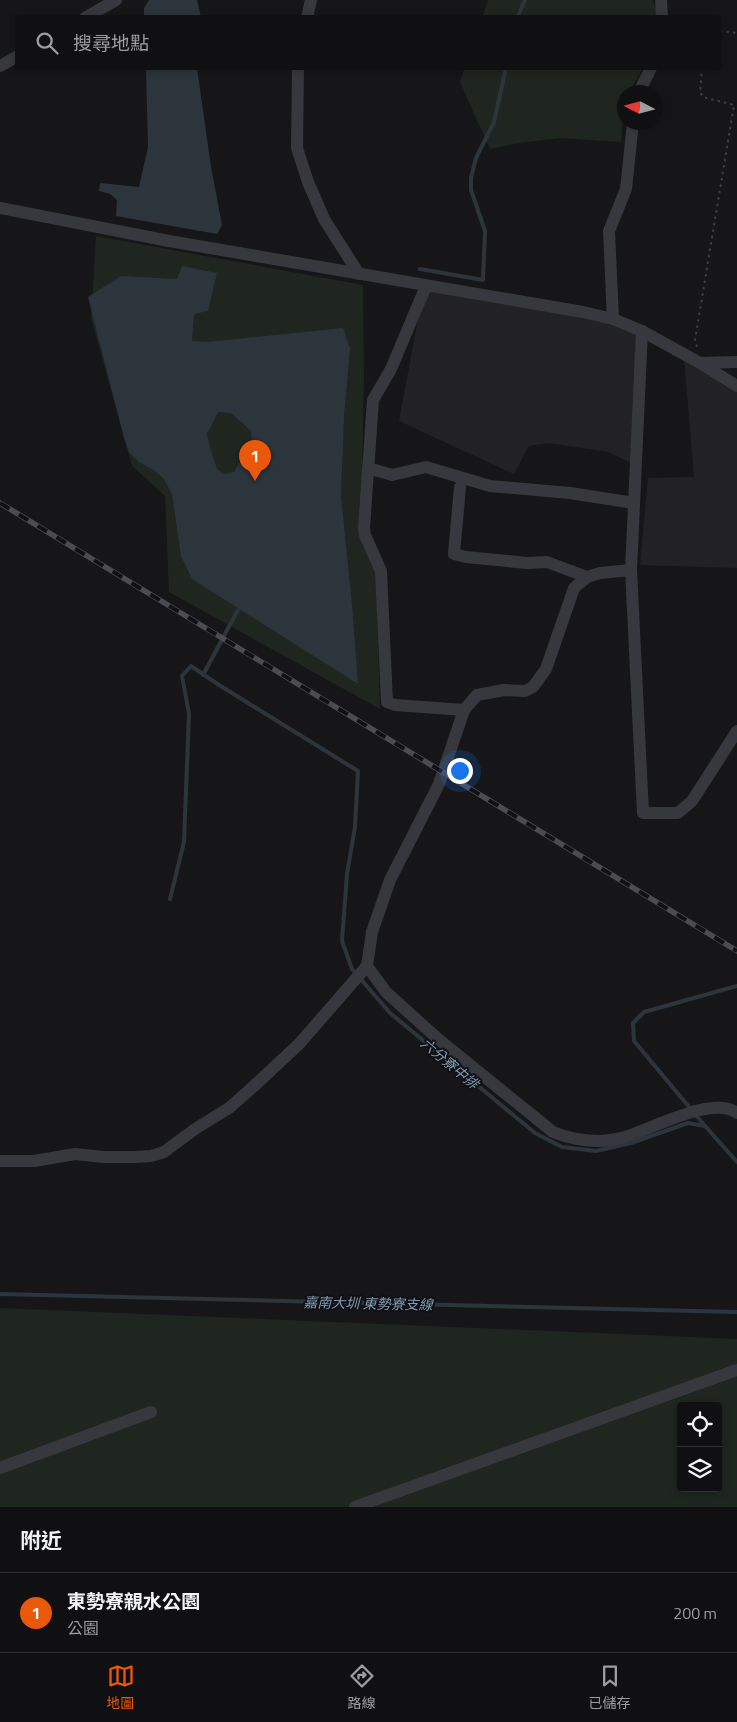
<!DOCTYPE html>
<html lang="zh-TW">
<meta charset="utf-8">
<style>
body{margin:0;font-family:"Titillium Web","Noto Sans TC",sans-serif;background:#19191b;color:#f1f3f6}
.controls{position:absolute;right:15px;bottom:15px;display:grid;overflow:hidden;border-radius:5px;box-shadow:0 2px 8px #0003}
.controls button{width:45px;height:45px;display:grid;place-items:center;padding:0;border:0;border-bottom:1px solid #303032;background:#101012;color:#f1f3f6;font:25px sans-serif}
.compass{position:absolute;left:617px;top:85px;width:45px;height:45px;border-radius:50%;background:#101012;box-shadow:0 2px 8px #0003;rotate:276deg}
.you{position:absolute;left:459px;top:770px;width:18px;height:18px;margin:-12px;border:4px solid #fff;border-radius:50%;background:#1a73e8;box-shadow:0 0 0 8px #1a73e833}
.badge{display:grid;place-items:center;width:32px;height:32px;border-radius:50%;background:#ea580c;color:#fff;font-size:16px;font-weight:700}
.pin{position:absolute;translate:-50% -41px;filter:drop-shadow(0 1px 2px #0008)}
.pin::after{content:'';position:absolute;top:26px;width:18px;height:15px;background:inherit;clip-path:polygon(0 0,100% 0,50% 100%)}
.list{margin:0;padding:0;list-style:none}
h2{display:flex;justify-content:space-between;align-items:center;height:65px;margin:0;padding:0 20px;font-size:21px}
h2 small{font-size:16px;font-weight:400;color:#9c9d9f}
.list li{display:grid;grid-template-columns:32px 1fr auto;gap:15px;align-items:center;box-sizing:border-box;height:80px;padding:0 20px;border-top:1px solid #303032}
.list b{display:block;font-size:19px;white-space:nowrap}
.list p{margin:0;font-size:16px;white-space:nowrap;color:#9c9d9f}
.list em{font-size:16px;font-style:normal;color:#9c9d9f}
.icon{flex:none;width:28px;height:28px;fill:none;stroke:currentColor;stroke-width:2;stroke-linecap:round;stroke-linejoin:round}
.map{position:relative;flex:none;width:737px;height:1507px;overflow:hidden}
.search{position:absolute;background:#101012;box-shadow:0 2px 8px #0003;left:15px;right:15px;top:15px;height:55px;display:flex;align-items:center;gap:12px;box-sizing:border-box;padding:0 18px;border-radius:5px;color:#9c9d9f;font-size:19px}
.sheet{height:145px;background:#101012}
nav{display:flex;justify-content:space-around;align-items:center;box-sizing:border-box;height:70px;border-top:1px solid #303032;background:#101012;font-size:14px;color:#9c9d9f}
nav a{display:grid;justify-items:center;gap:2px}
nav .on{color:#ea580c}
.map>svg:first-child{display:block}
.built{fill:#222225}
.green{fill:#1e261f;fill-rule:evenodd}
.water{fill:#2c353c;fill-rule:evenodd}
.lines{fill:none;stroke-linecap:round;stroke-linejoin:round}
.stream{stroke:#2c353c;stroke-width:4}
.path{stroke:#3d3f44;stroke-width:2;stroke-dasharray:2.5 4;stroke-linecap:butt}
.minor{stroke:#37383d;stroke-width:12}
.rail-casing{stroke:#4a4c52;stroke-width:5.5}
.rail{stroke:#111113;stroke-width:4;stroke-dasharray:11;stroke-linecap:butt}
.labels{text-anchor:middle;dominant-baseline:central;stroke-width:4;stroke-linejoin:round;paint-order:stroke}
.water-label{font-size:14px;font-style:italic;fill:#7f9bb3;stroke:#111113}
</style>
<div class="map">
<svg width="737" height="1507" viewBox="0 0 737 1507">
<rect width="100%" height="100%" fill="#161618"/>
<g class="built">
<polygon points="424,286 581,312 641,333 642,468 608,452 548,443 529,446 514,474 399,421"/>
<polygon points="684,357 737,390 737,568 640,565 648,478 694,477"/>
</g>
<g class="green">
<polygon points="488,0 653,0 656,10 656,18 482,18"/>
<polygon points="465,68 643,68 629,92 624,92 624,113 621,142 561,138 518,143 490,149 460,82"/>
<polygon points="96,236 363,285 364,377 361,531 376,572 380,709 169,592 165,496 132,466 91,318"/>
<path d="M0,1308L737,1339V1507H0ZM681,1406H718V1488H681Z"/>
</g>
<g class="water">
<polygon points="149,0 197,0 201,17 144,17 144,8"/>
<polygon points="146,68 197,68 211,167 222,225 217,234 116,216 117,200 110,194 99,191 100,183 139,187 148,147"/>
<path d="M182,266L217,273L208,311L194,314L192,341L207,342L343,328L350,348L344,416L341,496L352,605L358,684L192,579L181,556L172,494L164,479L154,470L139,462L129,452L124,438L88,297L121,276L177,279ZM218,412L231,413L251,431L252,441L234,472L224,474L217,469L209,444L207,434Z"/>
</g>
<g class="lines">
<g class="stream">
<polyline points="517,18 525,0"/>
<polyline points="420,269 483,280 485,231 471,190 471,178 476,158 494,122 506,68"/>
<polyline points="203,675 239,608"/>
<polyline points="170,899 184,842 189,714 182,676 191,666 219,685 358,771 355,827 347,874 342,941 352,969 390,1013 535,1133 562,1147 596,1151 631,1143 688,1123 705,1126 737,1162"/>
<polyline points="705,1126 634,1041 633,1023 644,1012 737,986"/>
<polyline points="0,1294 737,1312"/>
</g>
<g class="path">
<polyline points="720,31 737,33"/>
<polyline points="697,347 695,340 734,105 703,97 700,92 702,68"/>
</g>
<g class="minor">
<polyline points="661,0 662,18"/>
<polyline points="85,18 116,0"/>
<polyline points="307,18 311,0"/>
<polyline points="0,66 18,56"/>
<polyline points="298,68 297,148 308,182 324,219 359,274"/>
<polyline points="639,92 651,68"/>
<polyline points="0,208 169,241 583,312 613,319 642,331 700,363 737,386"/>
<polyline points="426,286 391,369 373,400 364,528 365,535 381,571 387,702 395,705 464,710 477,695 504,690 525,691 533,687 546,669 574,588 587,577 600,573 631,570"/>
<polyline points="613,319 609,231 626,189 633,122"/>
<polyline points="642,331 631,570 643,813 678,813 692,801 737,731"/>
<polyline points="700,363 737,362"/>
<polyline points="368,468 392,475 426,467 490,486 570,493 634,503"/>
<polyline points="460,487 454,554 466,557 527,563 547,562 587,577"/>
<path d="M464,710L439,784L390,880L372,932L367,966L386,992L438,1039L553,1132C573,1140 599,1144 621,1138C649,1131 712,1094 737,1113"/>
<polyline points="0,1161 34,1161 75,1154 104,1157 134,1157 151,1156 164,1152 195,1129 229,1108 254,1086 299,1044 367,966"/>
<polyline points="0,1468 151,1412"/>
<polyline points="355,1507 737,1370"/>
</g>
<defs>
<polyline id="rail" points="0,503 737,951"/>
</defs>
<use href="#rail" class="rail-casing"/>
<use href="#rail" class="rail"/>
</g>
<g class="labels">
<g class="water-label">
<text transform="translate(450 1063) rotate(40)">六分寮中排</text>
<text transform="translate(368 1303) rotate(1)">嘉南大圳 東勢寮支線</text>
</g>
</g>
</svg>
<div class="controls">
<button><svg class="icon" aria-label="locate" viewBox="0 0 24 24"><circle cx="12" cy="12" r="6"/><path d="M12 2v4M12 18v4M2 12h4M18 12h4"/></svg></button>
<button><svg class="icon" aria-label="layers" viewBox="0 0 24 24"><path d="M12 4l9 5-9 5-9-5zM3 14l9 5 9-5"/></svg></button>
</div>
<svg class="compass" viewBox="-18 -18 36 36"><path d="M0-13l5 13h-10z" fill="#e53935"/><path d="M0 13l5-13h-10z" fill="#9c9d9f"/></svg>
<div class="you"></div>
<div class="pin badge" style="left:255px;top:481px">1</div>
<div class="search"><svg class="icon" aria-label="search" viewBox="0 0 24 24"><circle cx="10" cy="10" r="6"/><path d="M15 15l6 6"/></svg>搜尋地點</div>
</div>
<section class="sheet">
<h2>附近<small></small></h2>
<ul class="list">
<li><span class="badge">1</span><div><b>東勢寮親水公園</b><p>公園</p></div><em>200 m</em></li>
</ul>
</section>
<nav>
<a class="on"><svg class="icon" aria-label="map" viewBox="0 0 24 24"><path d="M3 6l6-2 6 2 6-2v14l-6 2-6-2-6 2zM9 4v14M15 6v14"/></svg>地圖</a>
<a><svg class="icon" aria-label="directions" viewBox="0 0 24 24"><path d="M12 3l9 9-9 9-9-9zM9 14v-3h6M13 9l2 2-2 2"/></svg>路線</a>
<a><svg class="icon" aria-label="saved" viewBox="0 0 24 24"><path d="M7 4h10v16l-5-4-5 4z"/></svg>已儲存</a>
</nav>
